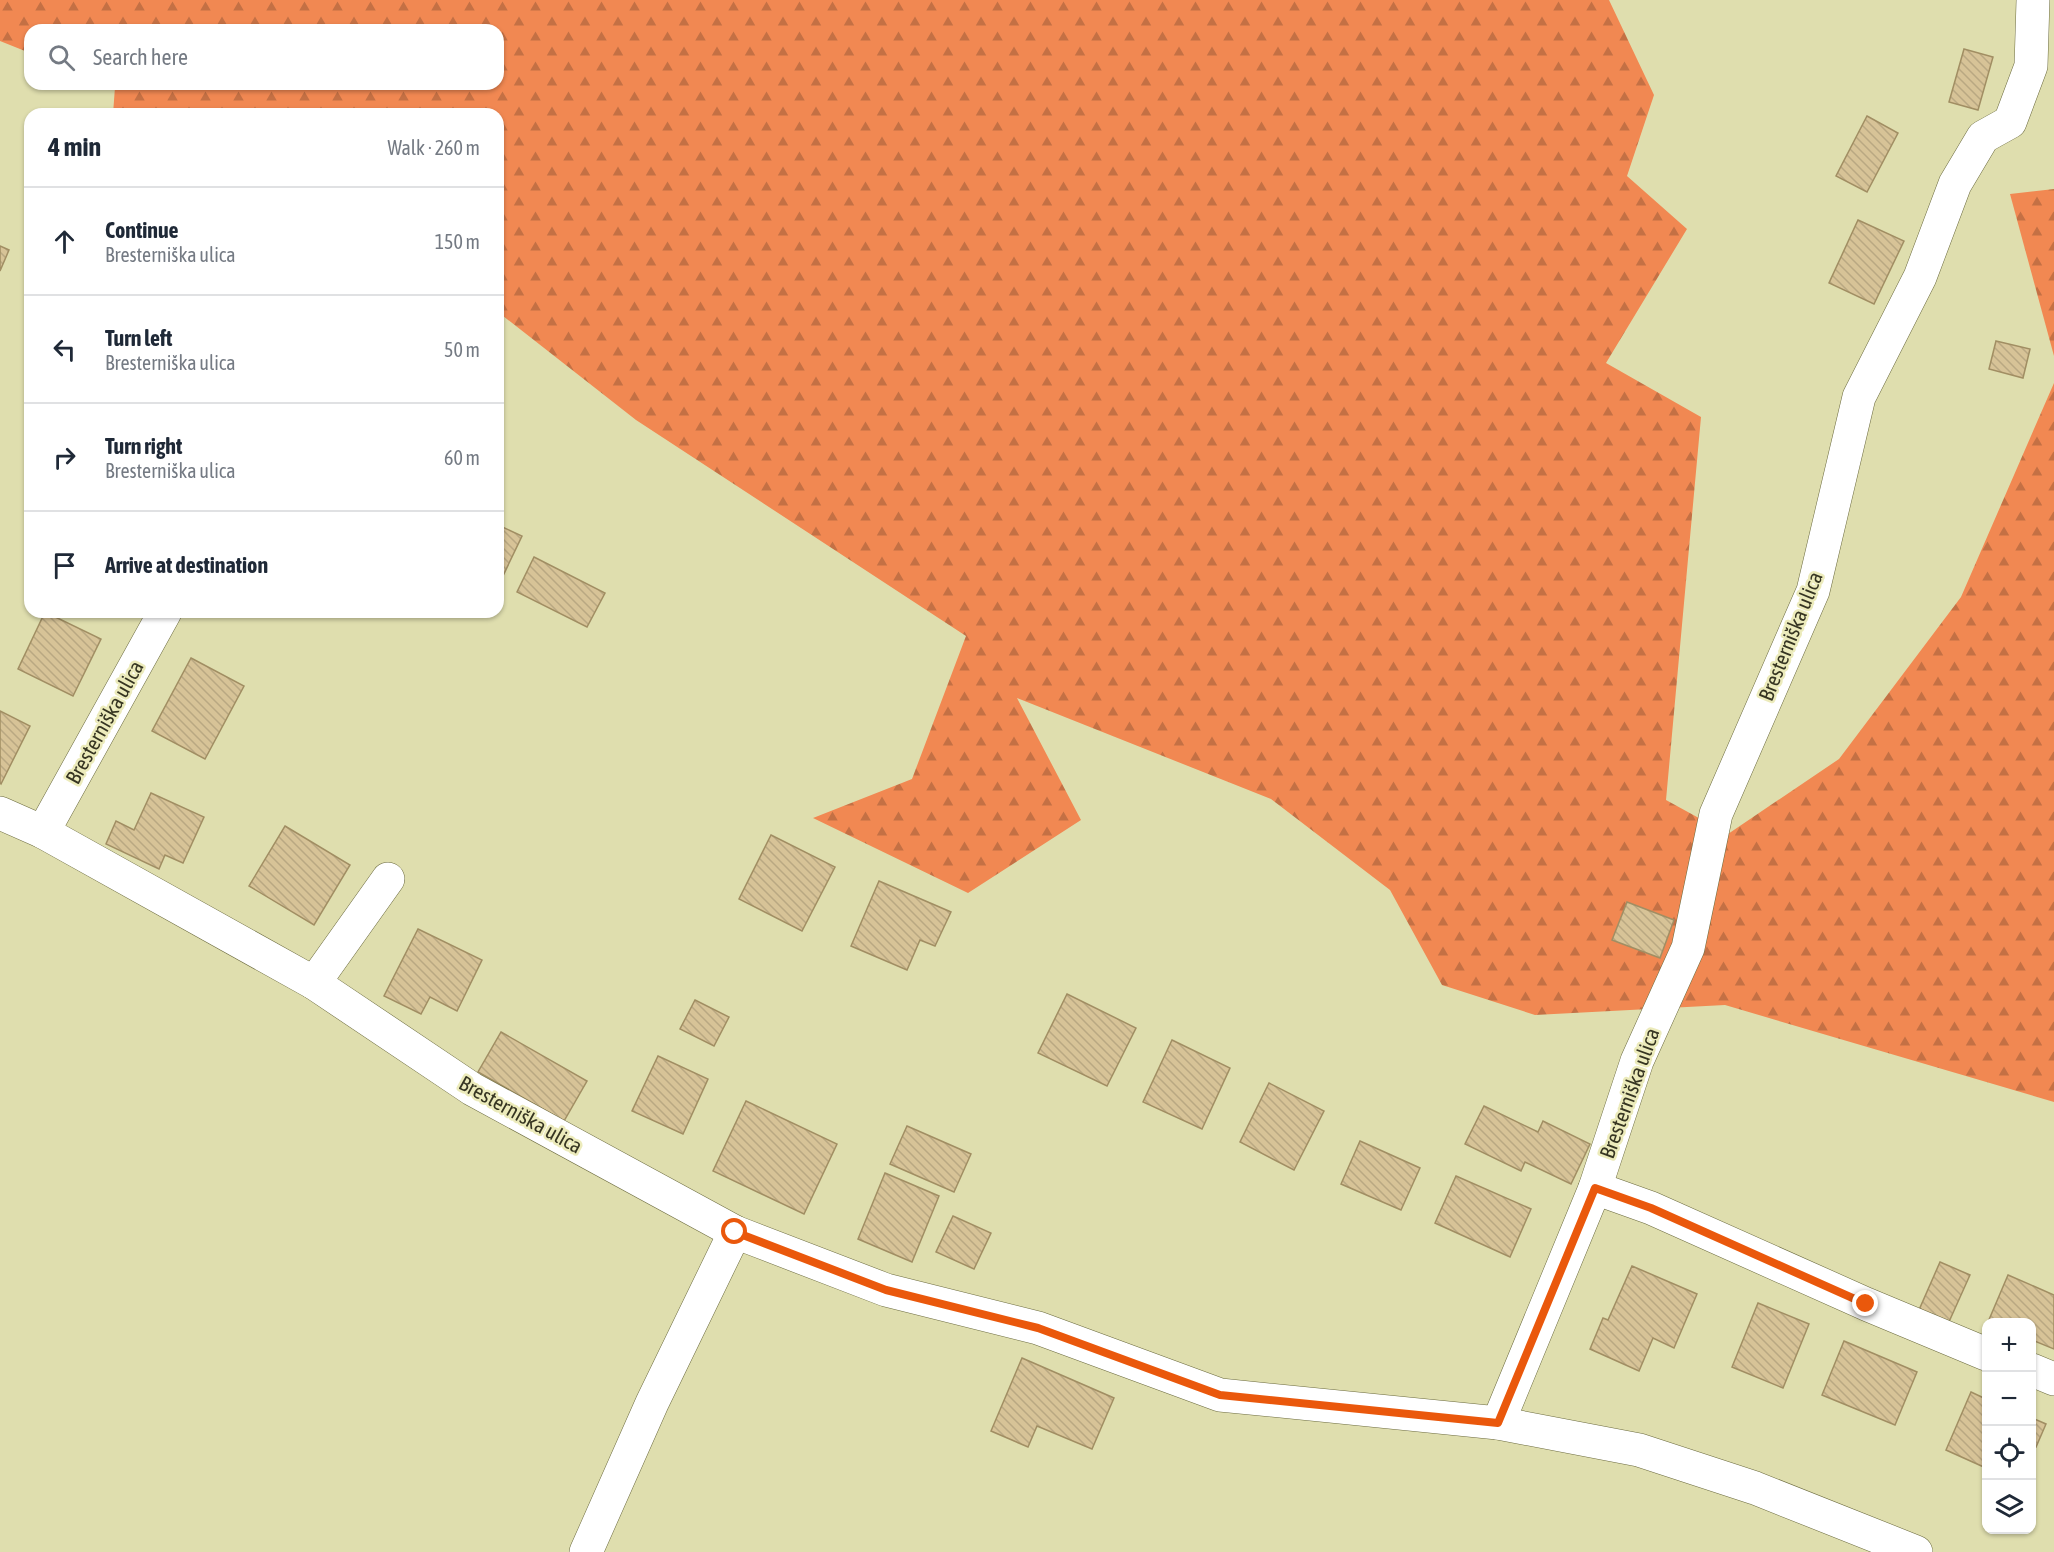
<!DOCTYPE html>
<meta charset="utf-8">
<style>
body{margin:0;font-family:"Asap Condensed",sans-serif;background:#f2f2f3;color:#1f2937}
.controls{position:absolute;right:18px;bottom:18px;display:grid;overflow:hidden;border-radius:12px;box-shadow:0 2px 4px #0004}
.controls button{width:54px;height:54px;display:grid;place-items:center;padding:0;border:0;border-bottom:2px solid #e0e1e3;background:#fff;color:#1f2937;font:30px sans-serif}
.stop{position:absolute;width:18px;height:18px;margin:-14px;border:4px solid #ea580c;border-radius:50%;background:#fff}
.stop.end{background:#ea580c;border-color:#fff;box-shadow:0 2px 6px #0008}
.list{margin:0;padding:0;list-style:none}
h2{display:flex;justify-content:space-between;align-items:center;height:78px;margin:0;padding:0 24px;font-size:26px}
h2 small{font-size:20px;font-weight:400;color:#747a83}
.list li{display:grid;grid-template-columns:39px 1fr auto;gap:18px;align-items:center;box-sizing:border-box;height:108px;padding:0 24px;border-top:2px solid #e0e1e3}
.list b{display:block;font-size:22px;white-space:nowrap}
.list p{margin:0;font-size:20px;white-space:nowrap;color:#747a83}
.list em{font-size:20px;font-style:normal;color:#747a83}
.icon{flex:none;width:33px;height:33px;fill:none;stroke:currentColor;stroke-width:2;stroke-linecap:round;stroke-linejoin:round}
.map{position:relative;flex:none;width:2054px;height:1552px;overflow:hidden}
.search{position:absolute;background:#fff;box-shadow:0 2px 4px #0004;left:24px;top:24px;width:480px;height:66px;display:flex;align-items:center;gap:15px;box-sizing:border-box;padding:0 21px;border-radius:18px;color:#747a83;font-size:22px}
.panel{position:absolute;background:#fff;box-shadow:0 2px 4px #0004;left:24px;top:108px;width:480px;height:510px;border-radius:18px}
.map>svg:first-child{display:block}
.forest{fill:url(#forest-firs)}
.building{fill:url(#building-back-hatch);stroke:#a18e63;stroke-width:1.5}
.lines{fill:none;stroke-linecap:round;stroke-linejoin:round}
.minor-casing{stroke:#6c6b3f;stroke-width:34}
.minor{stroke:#fff;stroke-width:33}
.route{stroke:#ea580c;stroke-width:8}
.labels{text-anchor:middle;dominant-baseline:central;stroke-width:5;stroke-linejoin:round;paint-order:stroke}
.street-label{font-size:21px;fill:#363522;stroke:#ecebbb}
</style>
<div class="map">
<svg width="2054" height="1552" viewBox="0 0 2054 1552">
<defs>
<pattern id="forest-firs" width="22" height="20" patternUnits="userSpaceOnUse" patternTransform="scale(1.5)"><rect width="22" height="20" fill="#f18852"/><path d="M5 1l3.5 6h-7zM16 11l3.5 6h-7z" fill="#c47044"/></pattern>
<pattern id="building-back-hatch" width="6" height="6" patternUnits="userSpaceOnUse" patternTransform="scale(1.5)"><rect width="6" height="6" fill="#d7c397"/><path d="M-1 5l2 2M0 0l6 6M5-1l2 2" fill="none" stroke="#b9a882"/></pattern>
</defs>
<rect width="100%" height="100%" fill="#dfdeae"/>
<g class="forest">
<polygon points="0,0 1609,0 1654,95 1627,176 1687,229 1606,363 1701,417 1666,800 1728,834 1839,759 1961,597 2054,383 2054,1102 1725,1005 1535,1015 1442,985 1390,890 1271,799 1017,698 1081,820 968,893 813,818 912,779 966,636 636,420 498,312 498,114 113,114 115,87 109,84 498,84 498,30 30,30 30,53 0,41"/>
<polygon points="2054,189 2054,356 2010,194"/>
</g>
<g class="building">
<polygon points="1964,49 1993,57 1978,110 1949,102"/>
<polygon points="1867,116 1898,133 1867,192 1836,176"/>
<polygon points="1858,220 1904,241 1874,304 1829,283"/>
<polygon points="0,246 9,250 0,271"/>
<polygon points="1996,341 2030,349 2023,378 1989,369"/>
<polygon points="498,525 522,536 501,580 498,579"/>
<polygon points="534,557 605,593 587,627 517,592"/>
<polygon points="45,612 101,639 73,696 18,669"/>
<polygon points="191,658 244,686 205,759 152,731"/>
<polygon points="0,711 30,726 1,784 0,783"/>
<polygon points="151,793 204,817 183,863 165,855 159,869 106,844 116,821 134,830"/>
<polygon points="285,826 350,865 314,925 249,886"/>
<polygon points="771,835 835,867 802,931 739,899"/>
<polygon points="879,881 951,912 935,946 920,940 907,970 851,946"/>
<polygon points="1627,902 1674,920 1660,958 1612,940"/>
<polygon points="418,929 482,960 457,1011 430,997 421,1014 384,996"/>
<polygon points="1067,994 1136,1028 1107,1086 1038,1053"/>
<polygon points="695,1000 729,1017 714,1046 680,1029"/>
<polygon points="501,1032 587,1081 564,1121 478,1072"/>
<polygon points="1172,1040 1230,1068 1202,1129 1143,1102"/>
<polygon points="658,1056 708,1079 683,1134 632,1111"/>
<polygon points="1269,1083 1324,1111 1294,1170 1240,1142"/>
<polygon points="746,1101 837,1144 804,1214 713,1171"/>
<polygon points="1484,1106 1538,1132 1543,1121 1590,1144 1571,1184 1525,1162 1521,1171 1465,1144"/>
<polygon points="907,1126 971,1154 954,1192 890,1164"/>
<polygon points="1360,1141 1420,1168 1401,1210 1341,1184"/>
<polygon points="885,1173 939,1196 912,1262 858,1239"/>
<polygon points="1456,1176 1531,1209 1510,1257 1435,1223"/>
<polygon points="953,1216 991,1233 974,1269 936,1252"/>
<polygon points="1940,1262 1970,1275 1948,1324 1919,1310"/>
<polygon points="1632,1266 1697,1294 1674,1348 1653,1338 1639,1371 1590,1349 1603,1318 1608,1320"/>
<polygon points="2008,1275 2054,1295 2054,1349 2032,1340 2032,1322 1988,1322"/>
<polygon points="1758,1303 1809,1324 1783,1388 1732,1367"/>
<polygon points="1844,1341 1917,1372 1895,1425 1822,1395"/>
<polygon points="1022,1358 1114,1398 1092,1449 1037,1426 1028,1447 991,1431"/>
<polygon points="1971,1392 1986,1399 1986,1468 1946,1450"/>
<polygon points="2032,1418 2046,1424 2036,1447 2032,1446"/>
</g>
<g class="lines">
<defs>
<g id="minor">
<polyline points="0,813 43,832 314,983 472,1089 735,1232 886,1290 1038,1328 1220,1395 1498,1423 1639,1450 1755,1488 1916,1552"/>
<polyline points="43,832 165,612"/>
<polyline points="314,983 388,879"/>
<polyline points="1595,1188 1651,1208 1866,1304 1986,1354"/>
<polyline points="2032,1370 2054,1379"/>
<polyline points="1498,1423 1595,1188 1637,1061 1688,948 1716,814 1813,591 1859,397 1920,277 1955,184 1983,137 2010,122 2031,66 2033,0"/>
<polyline points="586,1552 652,1403 735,1232"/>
</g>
</defs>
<use href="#minor" class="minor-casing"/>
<use href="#minor" class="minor"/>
</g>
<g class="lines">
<polyline class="route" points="735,1232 886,1290 1038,1328 1220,1395 1498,1423 1595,1188 1651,1208 1866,1304"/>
</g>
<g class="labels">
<g class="street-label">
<text transform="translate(1790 636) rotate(-68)">Bresterniška ulica</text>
<text transform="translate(104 722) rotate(-61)">Bresterniška ulica</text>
<text transform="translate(1629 1093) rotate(-70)">Bresterniška ulica</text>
<text transform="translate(521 1114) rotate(29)">Bresterniška ulica</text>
</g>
</g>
</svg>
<div class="controls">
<button>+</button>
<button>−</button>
<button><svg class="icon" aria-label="locate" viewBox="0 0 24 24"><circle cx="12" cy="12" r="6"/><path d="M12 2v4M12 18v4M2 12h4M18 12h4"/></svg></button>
<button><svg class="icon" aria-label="layers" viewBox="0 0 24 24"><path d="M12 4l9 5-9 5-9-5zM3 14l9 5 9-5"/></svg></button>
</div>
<div class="stop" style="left:735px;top:1232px"></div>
<div class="stop end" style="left:1866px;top:1304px"></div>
<div class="search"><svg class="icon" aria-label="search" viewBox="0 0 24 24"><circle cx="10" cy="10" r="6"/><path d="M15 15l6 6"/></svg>Search here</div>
<section class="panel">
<h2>4 min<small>Walk · 260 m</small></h2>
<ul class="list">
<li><svg class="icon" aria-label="ahead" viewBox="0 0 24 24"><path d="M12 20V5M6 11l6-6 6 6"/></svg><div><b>Continue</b><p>Bresterniška ulica</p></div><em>150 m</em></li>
<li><svg class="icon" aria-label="left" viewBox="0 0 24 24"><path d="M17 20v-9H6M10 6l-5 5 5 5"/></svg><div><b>Turn left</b><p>Bresterniška ulica</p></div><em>50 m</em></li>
<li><svg class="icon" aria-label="right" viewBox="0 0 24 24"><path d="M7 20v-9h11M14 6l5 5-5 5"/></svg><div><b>Turn right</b><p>Bresterniška ulica</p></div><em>60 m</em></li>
<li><svg class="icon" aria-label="arrive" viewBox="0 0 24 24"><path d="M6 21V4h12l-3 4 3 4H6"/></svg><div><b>Arrive at destination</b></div></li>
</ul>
</section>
</div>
